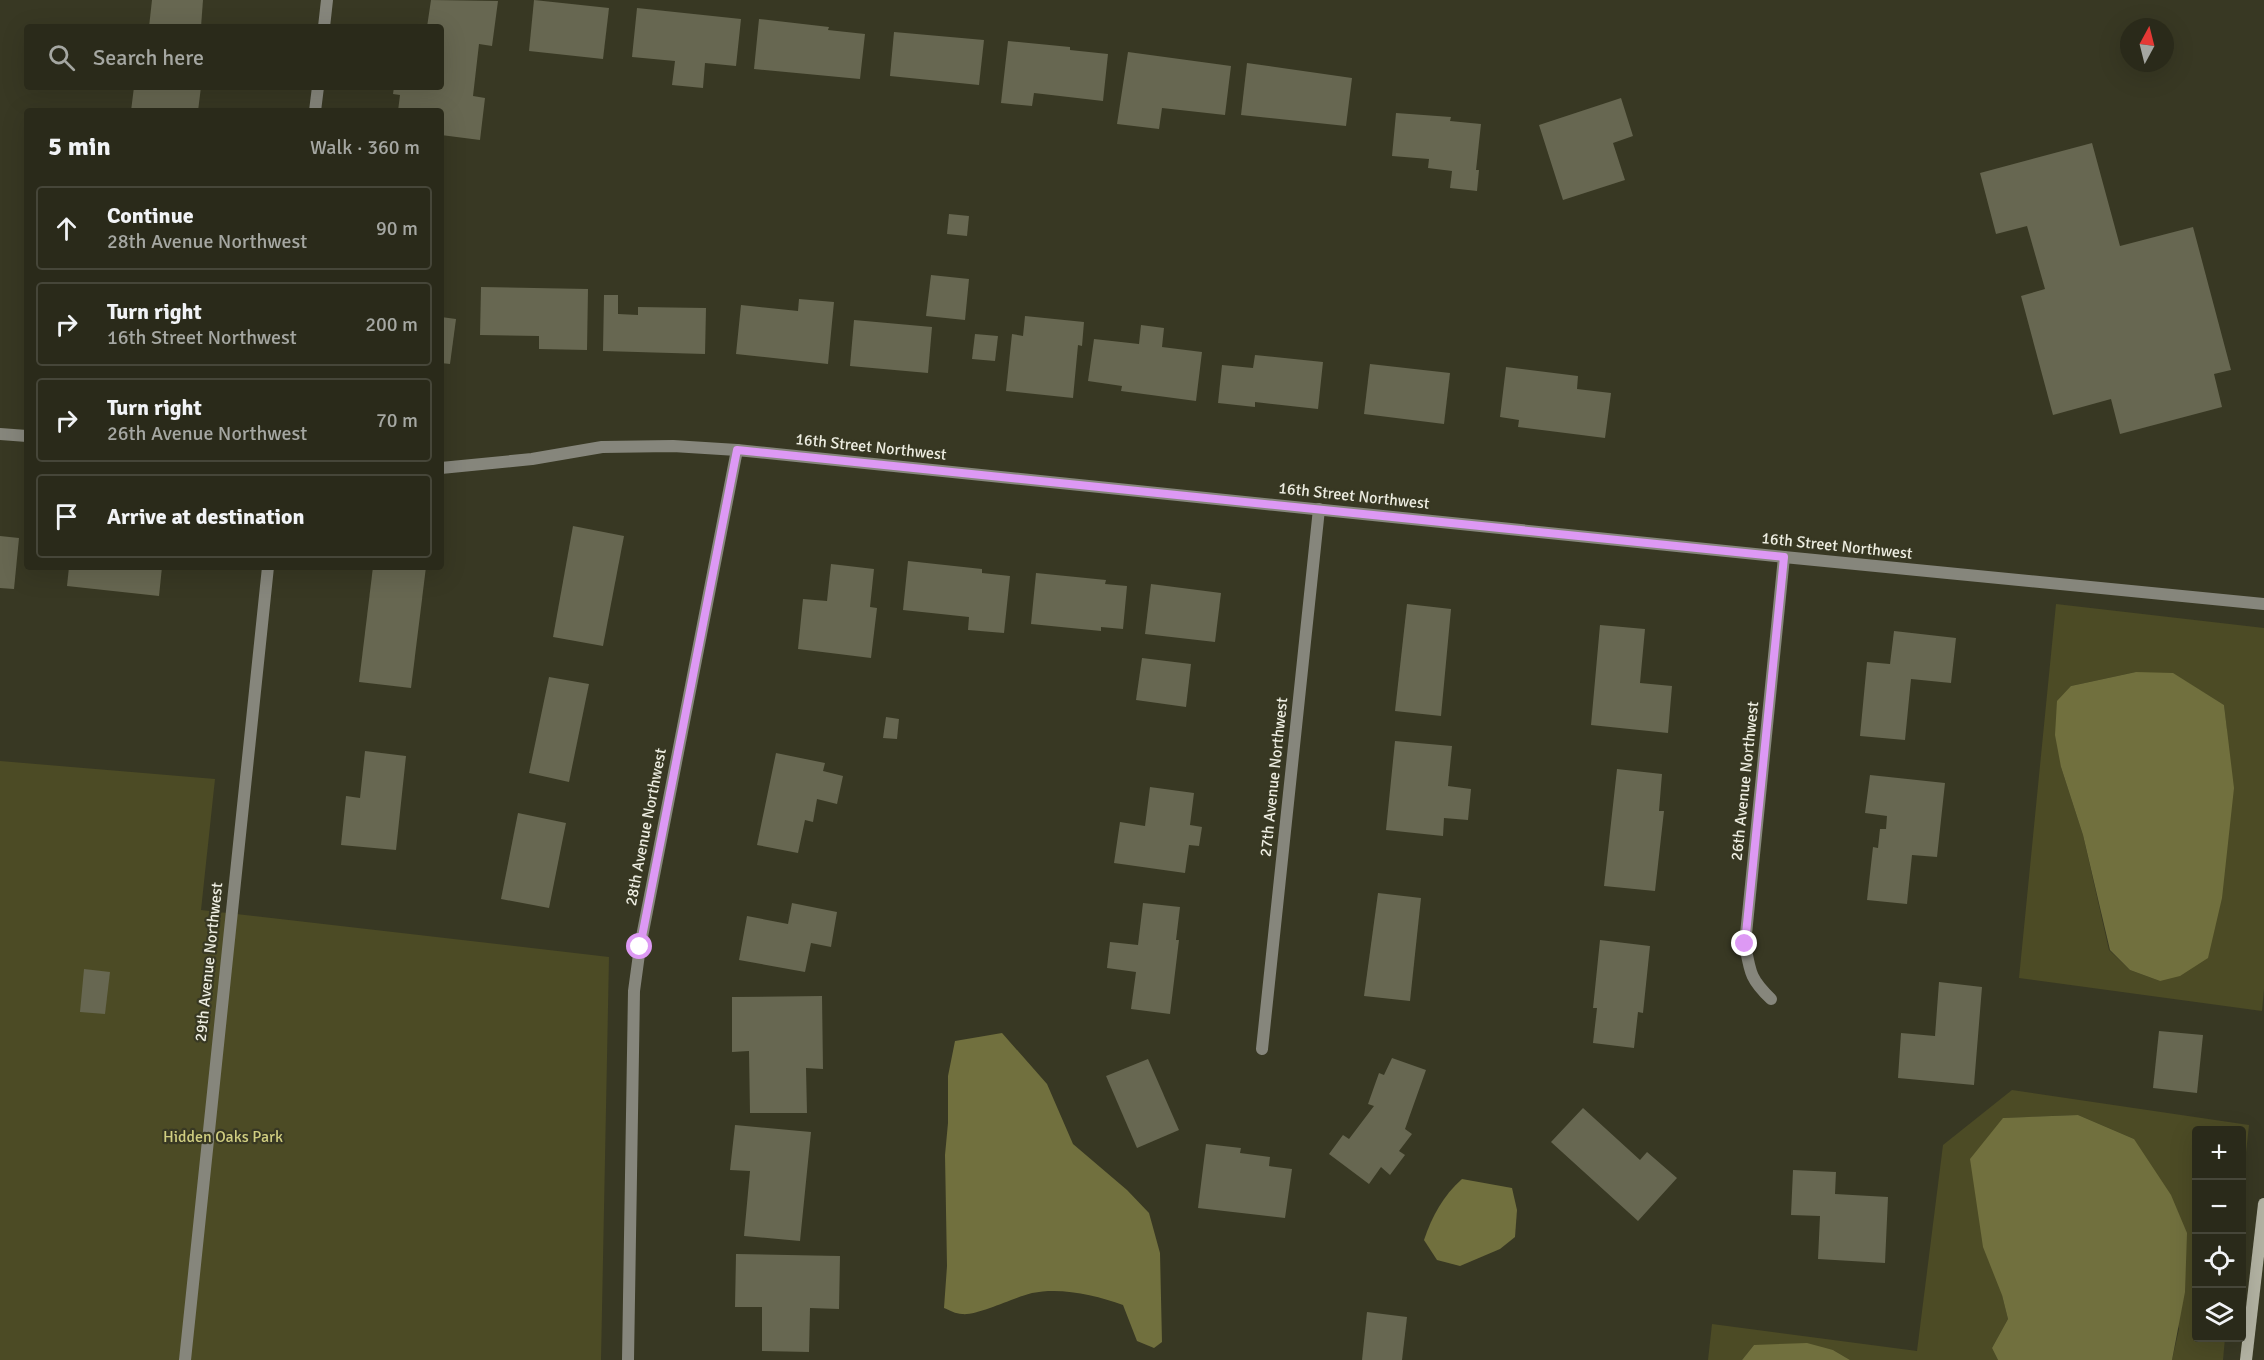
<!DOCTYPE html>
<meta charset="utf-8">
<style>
body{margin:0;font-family:Signika,sans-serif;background:#363627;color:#f1f3f6}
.controls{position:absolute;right:18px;bottom:18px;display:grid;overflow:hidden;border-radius:6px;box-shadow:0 6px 24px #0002}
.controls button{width:54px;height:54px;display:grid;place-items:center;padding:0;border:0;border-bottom:2px solid #464639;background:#2a2a1a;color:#f1f3f6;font:30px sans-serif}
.compass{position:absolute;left:2120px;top:18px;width:54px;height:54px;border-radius:50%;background:#2a2a1a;box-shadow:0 6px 24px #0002;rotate:7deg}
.stop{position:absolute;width:18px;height:18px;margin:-14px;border:4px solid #dd99f4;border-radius:50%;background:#fff}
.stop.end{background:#dd99f4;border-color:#fff;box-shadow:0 2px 6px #0008}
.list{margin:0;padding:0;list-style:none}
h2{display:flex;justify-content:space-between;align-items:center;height:78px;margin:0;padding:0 24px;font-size:26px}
h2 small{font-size:20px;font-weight:400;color:#a5a7a2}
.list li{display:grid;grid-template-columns:39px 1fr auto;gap:18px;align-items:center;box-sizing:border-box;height:84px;margin:0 12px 12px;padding:0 12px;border:2px solid #464639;border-radius:6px}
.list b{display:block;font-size:22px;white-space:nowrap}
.list p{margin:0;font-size:20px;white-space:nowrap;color:#a5a7a2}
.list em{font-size:20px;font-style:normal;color:#a5a7a2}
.icon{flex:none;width:33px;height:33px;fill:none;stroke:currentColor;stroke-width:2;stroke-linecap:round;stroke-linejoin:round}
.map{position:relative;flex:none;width:2264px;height:1360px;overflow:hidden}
.search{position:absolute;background:#2a2a1a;box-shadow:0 6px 24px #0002;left:24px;top:24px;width:420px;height:66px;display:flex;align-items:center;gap:15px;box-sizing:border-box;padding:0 21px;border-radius:6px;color:#a5a7a2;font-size:22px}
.panel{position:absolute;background:#2a2a1a;box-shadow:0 6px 24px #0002;left:24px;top:108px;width:420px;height:462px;border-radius:6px}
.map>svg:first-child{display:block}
.green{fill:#4c4b25;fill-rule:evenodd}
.water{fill:#71703e}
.building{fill:#676751}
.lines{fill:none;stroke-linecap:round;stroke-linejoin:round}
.minor{stroke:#86867c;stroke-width:12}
.secondary{stroke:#b3b3a3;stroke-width:12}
.route{stroke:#dd99f4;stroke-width:8}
.labels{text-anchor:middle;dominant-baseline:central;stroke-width:4.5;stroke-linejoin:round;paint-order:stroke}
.street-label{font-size:16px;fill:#edede1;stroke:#383823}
.park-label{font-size:16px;fill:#d0ce80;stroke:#383823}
</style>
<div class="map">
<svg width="2264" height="1360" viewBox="0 0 2264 1360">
<rect width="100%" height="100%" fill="#383823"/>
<g class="green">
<path d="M2056,604L2264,628V989L2262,1011L2019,978ZM2136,672L2185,681L2224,705L2227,731L2160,981L2130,970L2109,950L2083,835L2061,767L2071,686Z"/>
<polygon points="0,761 215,779 201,910 609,957 601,1360 0,1360"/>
<polygon points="2012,1090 2249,1125 2242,1190 2242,1130 2196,1130 2196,1338 2225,1338 2223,1360 2172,1360 2179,1329 2134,1139 2078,1115 2003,1118 2002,1295 2008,1319 1992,1348 1998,1360 1850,1360 1833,1350 1754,1345 1742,1360 1708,1360 1712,1324 1917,1351 1943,1145"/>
</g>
<g class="water">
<polygon points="2136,672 2173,673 2224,705 2234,788 2222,898 2208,958 2180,976 2160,981 2130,970 2110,950 2083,835 2061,767 2055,735 2057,701 2071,686"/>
<path d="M1002,1033L1047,1084L1073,1144L1127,1190L1149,1213L1160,1253L1162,1342L1154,1348L1137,1341L1123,1305C1096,1295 1061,1287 1032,1293C1015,1297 977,1316 962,1314C956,1314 949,1310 944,1308L947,1266L945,1155L948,1123V1076L955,1041Z"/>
<polygon points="2078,1115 2134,1139 2171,1195 2187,1233 2185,1292 2172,1360 1998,1360 1992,1348 2008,1319 2002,1295 1983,1247 1970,1159 2003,1118"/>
<path d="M1462,1179L1512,1188L1517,1210L1515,1237L1500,1249L1460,1266L1437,1260L1424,1240C1432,1216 1443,1196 1462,1179Z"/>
<polygon points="1807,1343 1833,1350 1850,1360 1742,1360 1754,1345"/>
</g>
<g class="building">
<polygon points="152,0 203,0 201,27 149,27"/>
<polygon points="431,0 498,1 492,46 479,44 473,96 485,98 480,140 441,135 441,111 398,111 400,95 393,94 394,87 441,87 441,27 427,27"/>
<polygon points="534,0 609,8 603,59 529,51"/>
<polygon points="637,8 741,19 736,66 705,63 703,88 672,85 675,61 632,57"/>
<polygon points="759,19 829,27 828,30 865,34 860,79 754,69"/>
<polygon points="894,32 984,40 979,85 890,76"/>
<polygon points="1008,41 1070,47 1070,50 1108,54 1103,101 1034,93 1032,106 1001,103"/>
<polygon points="1128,52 1231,66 1225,115 1162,108 1159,129 1117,124"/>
<polygon points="1247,63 1352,78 1346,126 1241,115"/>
<polygon points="134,87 201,87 198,111 131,111"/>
<polygon points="1621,98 1633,136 1613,143 1625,180 1563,200 1539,125"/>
<polygon points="1396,113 1451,117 1450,121 1481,124 1476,170 1479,170 1477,191 1450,188 1452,171 1428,168 1429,159 1392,156"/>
<polygon points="2092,143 2120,246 2193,227 2231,370 2214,374 2222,407 2120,434 2111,399 2053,415 2021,296 2045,289 2027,226 1996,234 1980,173"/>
<polygon points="949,214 969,216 967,236 947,234"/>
<polygon points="931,275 969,279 965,320 926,316"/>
<polygon points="481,287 588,289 587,350 539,349 539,336 480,335"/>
<polygon points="604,295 618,295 618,314 638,315 638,307 706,308 705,354 603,351"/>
<polygon points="799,299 834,302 828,364 736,354 741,305 798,311"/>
<polygon points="1025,316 1084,322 1082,346 1078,345 1073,398 1006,391 1012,334 1023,336"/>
<polygon points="441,317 456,319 450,364 441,363"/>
<polygon points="854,320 932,327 928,373 850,366"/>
<polygon points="1141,325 1164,328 1162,347 1202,352 1196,401 1121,391 1122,386 1088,381 1094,339 1139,344"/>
<polygon points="975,334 998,336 995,361 972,359"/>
<polygon points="1255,355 1323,362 1318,409 1255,402 1255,407 1218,403 1222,365 1253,368"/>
<polygon points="1370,364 1450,373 1444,424 1364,414"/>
<polygon points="1506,367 1578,376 1577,389 1611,393 1605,438 1518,427 1519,420 1500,417"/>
<polygon points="573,526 624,536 603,646 553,637"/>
<polygon points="0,536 19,538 14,589 0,588"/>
<polygon points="908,561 982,569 982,573 1010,576 1004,633 968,630 969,617 903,610"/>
<polygon points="831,564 874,569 870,607 877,608 871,658 798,649 803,599 827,601"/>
<polygon points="69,567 162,567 159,596 67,586"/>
<polygon points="373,567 426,567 411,688 359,682"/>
<polygon points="1036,573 1106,580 1105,584 1127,586 1123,629 1101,627 1101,631 1031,624"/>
<polygon points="1151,584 1221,593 1215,642 1145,634"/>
<polygon points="1407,604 1451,609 1441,716 1395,711"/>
<polygon points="1600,625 1645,629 1640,683 1672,686 1668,733 1591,725"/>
<polygon points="1894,631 1956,638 1951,683 1911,679 1905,740 1860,736 1867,662 1890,664"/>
<polygon points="1142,658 1191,664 1186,707 1136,700"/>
<polygon points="549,677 589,684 569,782 529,773"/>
<polygon points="886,717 899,719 897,739 883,738"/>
<polygon points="1395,741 1452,746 1448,786 1471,789 1468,820 1444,818 1443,836 1386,830"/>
<polygon points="365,751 406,756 396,850 341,845 346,796 360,798"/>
<polygon points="776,753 825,763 823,771 843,776 837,804 817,799 813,822 805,820 798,853 757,845"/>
<polygon points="1617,769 1662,774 1659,811 1664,811 1655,891 1604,886"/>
<polygon points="1870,775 1945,783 1937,857 1912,855 1907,904 1867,900 1873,847 1878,848 1880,829 1886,829 1887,816 1865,813"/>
<polygon points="1150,787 1194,793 1190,825 1202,827 1199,846 1189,845 1185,873 1114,863 1120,822 1145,826"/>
<polygon points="518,813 566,823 549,908 501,899"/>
<polygon points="1378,893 1421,898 1410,1001 1364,996"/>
<polygon points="792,903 837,912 831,947 811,943 805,972 739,960 747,916 788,924"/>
<polygon points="1143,903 1180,907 1176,940 1179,940 1170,1014 1131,1009 1136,972 1107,968 1110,942 1138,945"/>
<polygon points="1600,940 1650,946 1643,1013 1638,1012 1634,1048 1593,1043 1597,1008 1593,1008"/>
<polygon points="84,969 110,972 105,1014 80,1012"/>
<polygon points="1939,982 1982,987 1974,1085 1898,1078 1901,1033 1935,1036"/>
<polygon points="822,996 823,1069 806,1068 807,1113 750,1113 749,1051 732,1052 732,997"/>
<polygon points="2159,1031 2203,1035 2197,1093 2153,1088"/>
<polygon points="1392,1058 1426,1070 1405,1129 1412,1134 1399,1151 1405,1155 1390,1175 1381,1167 1369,1184 1329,1154 1343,1135 1349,1139 1374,1106 1368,1104 1379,1073 1384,1075"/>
<polygon points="1148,1059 1179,1130 1137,1148 1106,1076"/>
<polygon points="1583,1108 1640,1160 1647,1152 1677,1178 1638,1221 1551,1142"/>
<polygon points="735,1125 811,1132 800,1241 744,1236 750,1171 730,1170"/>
<polygon points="1206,1144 1241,1148 1240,1153 1270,1157 1269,1166 1292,1169 1285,1218 1198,1208"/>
<polygon points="1793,1170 1836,1172 1835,1194 1888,1197 1885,1263 1818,1259 1820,1216 1791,1215"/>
<polygon points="736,1254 840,1256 839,1309 810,1308 809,1352 762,1351 762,1307 735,1307"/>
<polygon points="1367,1312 1407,1317 1402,1360 1362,1360"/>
</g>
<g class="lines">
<g class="minor">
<polyline points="324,27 327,0"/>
<polyline points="315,111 318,87"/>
<polyline points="0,434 27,436"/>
<polyline points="441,468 532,459 602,447 673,446 737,450 1784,557 2264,604"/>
<path d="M1771,999C1750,979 1750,972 1745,944L1784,557"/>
<polyline points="1262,1049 1319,509"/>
<polyline points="185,1360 268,567"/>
<polyline points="628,1360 634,991 640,947 737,450"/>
</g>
<polyline class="secondary" points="2246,1360 2264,1204"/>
</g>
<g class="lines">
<polyline class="route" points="640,947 737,450 1784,557 1745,944"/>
</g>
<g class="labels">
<g class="street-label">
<text transform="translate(871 447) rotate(6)">16th Street Northwest</text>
<text transform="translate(1354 496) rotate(6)">16th Street Northwest</text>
<text transform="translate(1837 546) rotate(6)">16th Street Northwest</text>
<text transform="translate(1274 777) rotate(-84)">27th Avenue Northwest</text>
<text transform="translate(1745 781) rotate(-84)">26th Avenue Northwest</text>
<text transform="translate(646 827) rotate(-79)">28th Avenue Northwest</text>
<text transform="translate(209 962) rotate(-84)">29th Avenue Northwest</text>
</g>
<g class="park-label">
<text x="223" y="1137">Hidden Oaks Park</text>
</g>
</g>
</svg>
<div class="controls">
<button>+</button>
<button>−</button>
<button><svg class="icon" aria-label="locate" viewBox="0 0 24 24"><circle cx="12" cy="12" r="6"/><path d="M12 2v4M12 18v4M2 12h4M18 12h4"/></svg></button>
<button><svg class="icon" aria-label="layers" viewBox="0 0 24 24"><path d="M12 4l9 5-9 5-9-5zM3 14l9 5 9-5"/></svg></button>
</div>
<svg class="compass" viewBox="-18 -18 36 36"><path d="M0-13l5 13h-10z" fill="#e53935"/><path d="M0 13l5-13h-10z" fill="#a5a7a2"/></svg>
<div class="stop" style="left:640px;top:947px"></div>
<div class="stop end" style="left:1745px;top:944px"></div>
<div class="search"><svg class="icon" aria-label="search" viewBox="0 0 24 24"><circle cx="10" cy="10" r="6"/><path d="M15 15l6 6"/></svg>Search here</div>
<section class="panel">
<h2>5 min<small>Walk · 360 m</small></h2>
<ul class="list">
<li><svg class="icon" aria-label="ahead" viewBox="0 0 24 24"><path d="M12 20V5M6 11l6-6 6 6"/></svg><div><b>Continue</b><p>28th Avenue Northwest</p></div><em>90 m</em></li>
<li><svg class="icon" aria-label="right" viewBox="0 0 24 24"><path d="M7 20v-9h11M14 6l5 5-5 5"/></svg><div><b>Turn right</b><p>16th Street Northwest</p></div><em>200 m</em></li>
<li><svg class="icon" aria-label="right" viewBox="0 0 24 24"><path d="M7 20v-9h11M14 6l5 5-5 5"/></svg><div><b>Turn right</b><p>26th Avenue Northwest</p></div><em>70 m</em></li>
<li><svg class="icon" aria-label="arrive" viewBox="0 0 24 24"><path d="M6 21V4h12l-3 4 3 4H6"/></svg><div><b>Arrive at destination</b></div></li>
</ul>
</section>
</div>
